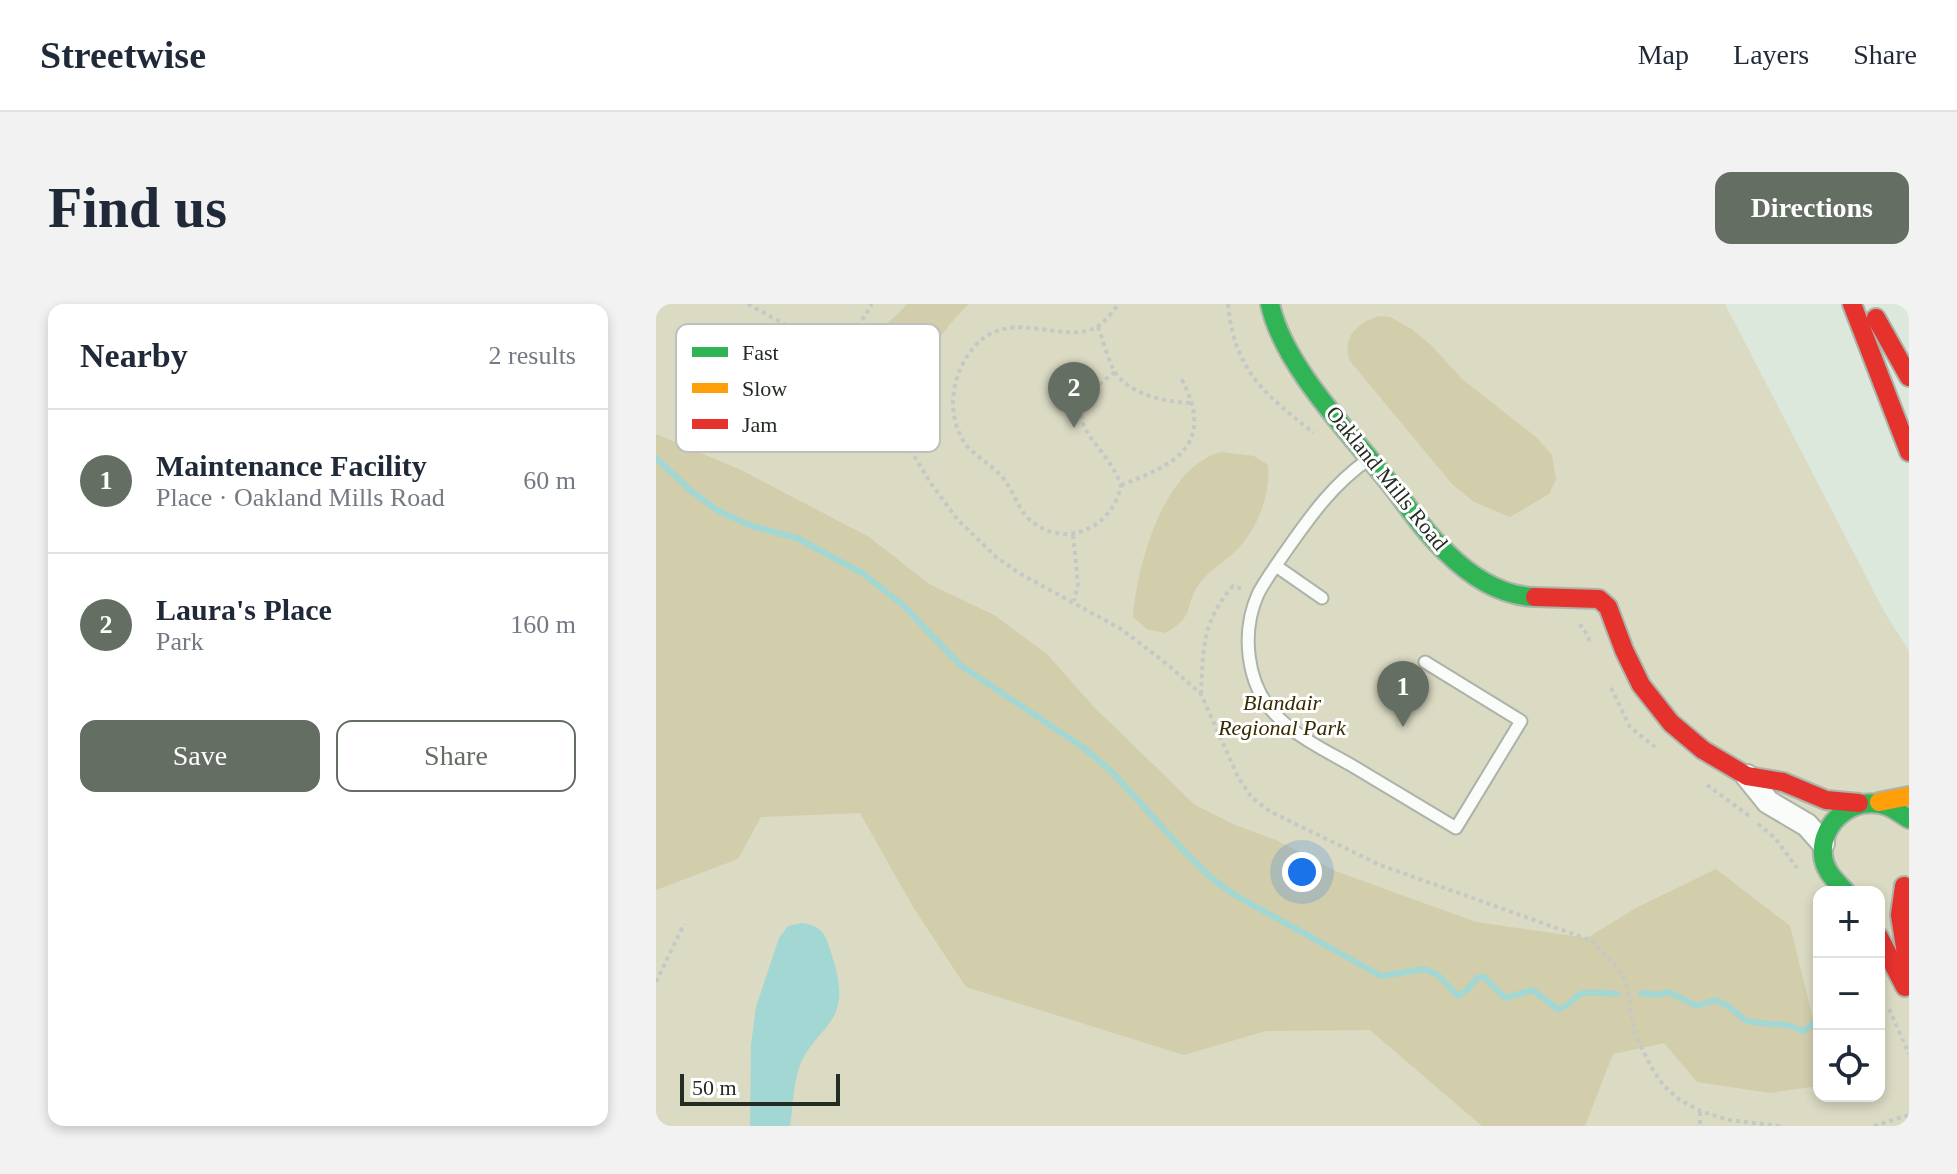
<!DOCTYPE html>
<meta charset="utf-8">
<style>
body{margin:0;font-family:"Times New Roman",serif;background:#f2f2f3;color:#1f2937}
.controls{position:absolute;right:24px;bottom:24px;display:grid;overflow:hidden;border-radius:16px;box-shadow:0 4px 12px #0003}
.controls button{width:72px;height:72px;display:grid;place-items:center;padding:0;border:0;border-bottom:2px solid #e0e1e3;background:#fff;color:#1f2937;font:40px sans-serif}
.scale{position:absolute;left:24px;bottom:20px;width:160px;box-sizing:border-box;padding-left:8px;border:4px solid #232c23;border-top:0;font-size:22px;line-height:28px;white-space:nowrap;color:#232c23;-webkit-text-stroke:6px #fff;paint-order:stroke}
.you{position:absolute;left:646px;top:568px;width:28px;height:28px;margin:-20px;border:6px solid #fff;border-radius:50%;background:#1a73e8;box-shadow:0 0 0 12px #1a73e833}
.badge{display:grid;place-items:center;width:52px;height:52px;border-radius:50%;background:#646e63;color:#fff;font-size:26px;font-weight:700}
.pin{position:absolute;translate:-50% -66px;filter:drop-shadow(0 2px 4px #0008)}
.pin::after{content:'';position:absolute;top:42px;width:28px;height:24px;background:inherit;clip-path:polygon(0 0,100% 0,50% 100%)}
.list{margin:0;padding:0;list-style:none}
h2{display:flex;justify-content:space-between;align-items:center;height:104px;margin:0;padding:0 32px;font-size:34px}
h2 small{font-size:26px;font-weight:400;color:#747a83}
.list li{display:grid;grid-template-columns:52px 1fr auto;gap:24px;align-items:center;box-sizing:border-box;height:144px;padding:0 32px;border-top:2px solid #e0e1e3}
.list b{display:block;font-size:30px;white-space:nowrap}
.list p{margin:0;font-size:26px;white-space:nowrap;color:#747a83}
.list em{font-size:26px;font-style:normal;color:#747a83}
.actions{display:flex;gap:16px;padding:24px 32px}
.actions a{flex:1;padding:18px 0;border:2px solid #646e63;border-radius:16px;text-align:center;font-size:28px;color:#646e63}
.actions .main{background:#646e63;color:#fff}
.icon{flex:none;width:44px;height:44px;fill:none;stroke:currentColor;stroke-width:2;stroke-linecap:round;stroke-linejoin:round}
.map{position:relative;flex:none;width:1253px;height:822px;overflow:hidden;border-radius:16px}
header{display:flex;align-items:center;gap:48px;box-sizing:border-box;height:112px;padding:0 40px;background:#fff;border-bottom:2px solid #e0e1e3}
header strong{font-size:38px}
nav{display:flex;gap:44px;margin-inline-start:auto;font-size:28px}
.intro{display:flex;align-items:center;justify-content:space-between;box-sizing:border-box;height:192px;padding:0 48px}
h1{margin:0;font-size:56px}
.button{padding:20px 36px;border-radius:16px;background:#646e63;color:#fff;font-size:28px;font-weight:700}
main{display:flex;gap:48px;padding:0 48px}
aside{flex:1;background:#fff;border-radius:16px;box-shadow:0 4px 12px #0003}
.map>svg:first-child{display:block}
.green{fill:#dbdac3;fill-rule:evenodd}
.forest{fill:#d2cdab}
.water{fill:#a2d7d3}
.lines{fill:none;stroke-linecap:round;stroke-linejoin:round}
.stream{stroke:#a2d7d3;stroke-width:6}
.lane-casing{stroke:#aab4a9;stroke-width:15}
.street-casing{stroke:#aab4a9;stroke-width:26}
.fast-casing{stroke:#aab4a9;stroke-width:22}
.slow-casing{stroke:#aab4a9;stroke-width:22}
.jam-casing{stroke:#aab4a9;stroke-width:22}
.path{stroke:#c5c9c5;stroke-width:4;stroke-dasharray:4 4;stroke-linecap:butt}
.lane{stroke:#fafcfa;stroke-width:11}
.street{stroke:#fafcfa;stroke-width:22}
.fast{stroke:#30b455;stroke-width:18}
.slow{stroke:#ff9f0a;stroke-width:18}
.jam{stroke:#e5322d;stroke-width:18}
.labels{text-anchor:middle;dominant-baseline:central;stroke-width:6;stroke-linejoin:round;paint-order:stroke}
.street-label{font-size:22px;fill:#232c23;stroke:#fff}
.park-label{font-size:22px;font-style:italic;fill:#382b00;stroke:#fff}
.key{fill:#fff;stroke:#bdc0bd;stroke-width:2}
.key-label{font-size:22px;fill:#232c23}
</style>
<header>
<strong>Streetwise</strong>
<nav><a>Map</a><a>Layers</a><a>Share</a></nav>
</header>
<div class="intro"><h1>Find us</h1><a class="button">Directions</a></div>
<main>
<aside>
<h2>Nearby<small>2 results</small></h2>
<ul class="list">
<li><span class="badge">1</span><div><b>Maintenance Facility</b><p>Place · Oakland Mills Road</p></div><em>60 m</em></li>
<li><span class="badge">2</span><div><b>Laura's Place</b><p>Park</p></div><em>160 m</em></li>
</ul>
<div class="actions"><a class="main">Save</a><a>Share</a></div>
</aside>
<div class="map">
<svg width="1253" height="822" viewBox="0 0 1253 822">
<rect width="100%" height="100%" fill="#dce8db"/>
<path class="green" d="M0,0H1069L1229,309L1253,347V822H0ZM1163,588H1223V792H1163Z"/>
<g class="forest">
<path d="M251,0H313C290,20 276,51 249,65C234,62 210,48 223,29C230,19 243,10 251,0Z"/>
<path d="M723,12L734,13L757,26L775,41L806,75L880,133L896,151L900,175L893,190L854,213L818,198L797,181L694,57C685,34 702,18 723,12Z"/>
<polygon points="0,130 85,166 213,233 273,280 338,311 391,350 437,402 539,501 579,521 620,536 682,568 820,618 931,634 980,604 1060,565 1134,622 1163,739 1163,782 1114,789 1041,778 1008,739 957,750 929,822 826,822 714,726 610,727 528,751 310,683 257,603 204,509 105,513 82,555 0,586"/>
<path d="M565,148L598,152L612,161C615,192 600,230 575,251C563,261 553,267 543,280C527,303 541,311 509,329L491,325L477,313C481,260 508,163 565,148Z"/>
</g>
<path class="water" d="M146,619C164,622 169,628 174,645C182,671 191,698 172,721C162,734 150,745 144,761C137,780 137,803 134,822H94L95,741L100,703L123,634L132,622Z"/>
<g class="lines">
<g class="stream">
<path d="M0,154L35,187L61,206L93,221L141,234L206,269L247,301L304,361L428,444L455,467L529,548L553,572L577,590L725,672L769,665L782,671L802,692L812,685L821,674L828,673L849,694L876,686L902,705C913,703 916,694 925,690C935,686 951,690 961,690"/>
<path d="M985,689L1002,691L1013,688L1041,702L1059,696L1075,704L1090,717C1098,718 1121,722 1127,720L1148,727L1163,715"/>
</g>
<defs>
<g id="lane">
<path d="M713,155C675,181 651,217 625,254C617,266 608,278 602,290C585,328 590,380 619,410C639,432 670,447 695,461C730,482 765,503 800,524L865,417L769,358"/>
<polyline points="620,262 666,294"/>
</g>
<polyline id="street" points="1091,472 1112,498 1151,521 1167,539"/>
<g id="fast">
<path d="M614,0C627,61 692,127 731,176C750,199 767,227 789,247C813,271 844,292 879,293"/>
<path d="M1190,588C1180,577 1168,567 1167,551C1164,518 1199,490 1231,502C1239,505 1246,511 1253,515"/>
</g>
<polyline id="slow" points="1223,498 1253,492"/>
<g id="jam">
<polyline points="1196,0 1253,148"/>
<polyline points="1220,14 1253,73"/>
<polyline points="879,293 943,295 952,303 968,346 985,381 1015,419 1047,446 1091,472 1127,478 1170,496 1203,499"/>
<polyline points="1248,582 1244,611 1253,669"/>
<polyline points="1223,633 1249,683"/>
</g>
</defs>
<use href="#lane" class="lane-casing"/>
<use href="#street" class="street-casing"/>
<use href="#fast" class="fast-casing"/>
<use href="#slow" class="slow-casing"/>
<use href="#jam" class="jam-casing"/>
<g class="path">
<polyline points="92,0 193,56 215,81 274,178 301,215 340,253 363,269 465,325 511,360 545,390 582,473 596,494 615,508 724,561 937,637 966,669 971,683 979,730 995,763 1008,782 1024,796 1044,807 1073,816 1124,822"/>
<path d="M572,0C578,66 609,91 658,129"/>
<path d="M442,23C447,36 451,52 457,65C470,90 511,99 537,99"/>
<polyline points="185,50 216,0"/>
<path d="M459,68C390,118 446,130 465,181C457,224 408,247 373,215C361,204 358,187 347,174C337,162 322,154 311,142C288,112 295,68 320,41C356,2 410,43 442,22C450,17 457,7 463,0"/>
<path d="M465,181C521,160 560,140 525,74"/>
<polyline points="417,231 422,280 418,297"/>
<polyline points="923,321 927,323 935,340"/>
<polyline points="955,384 974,423 999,443"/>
<path d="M545,390C547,346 546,317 577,282L587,285"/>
<polyline points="1051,481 1096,514"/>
<polyline points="1102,520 1119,534 1141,564"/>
<polyline points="0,678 28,620"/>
<polyline points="1233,705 1253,750"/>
<polyline points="1044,808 1044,822"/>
<polyline points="1218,822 1253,811"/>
</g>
<use href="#lane" class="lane"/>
<use href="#street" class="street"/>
<use href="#fast" class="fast"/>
<use href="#slow" class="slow"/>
<use href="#jam" class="jam"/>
</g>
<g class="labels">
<g class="street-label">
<text transform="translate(731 174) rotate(51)">Oakland Mills Road</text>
</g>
<g class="park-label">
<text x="626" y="398">Blandair<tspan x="626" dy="25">Regional Park</tspan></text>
</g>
</g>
<rect x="20" y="20" width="264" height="128" rx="12" class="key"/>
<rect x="36" y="43" width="36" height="10" fill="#30b455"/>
<rect x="36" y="79" width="36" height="10" fill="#ff9f0a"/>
<rect x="36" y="115" width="36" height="10" fill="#e5322d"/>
<g class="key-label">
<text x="86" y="56">Fast</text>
<text x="86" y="92">Slow</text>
<text x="86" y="128">Jam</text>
</g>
</svg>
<div class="controls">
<button>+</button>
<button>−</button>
<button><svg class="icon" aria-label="locate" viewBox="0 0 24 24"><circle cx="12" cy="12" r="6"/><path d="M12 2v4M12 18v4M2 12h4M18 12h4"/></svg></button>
</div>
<div class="scale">50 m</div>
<div class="you"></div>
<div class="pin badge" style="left:747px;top:423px">1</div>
<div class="pin badge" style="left:418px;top:124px">2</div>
</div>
</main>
